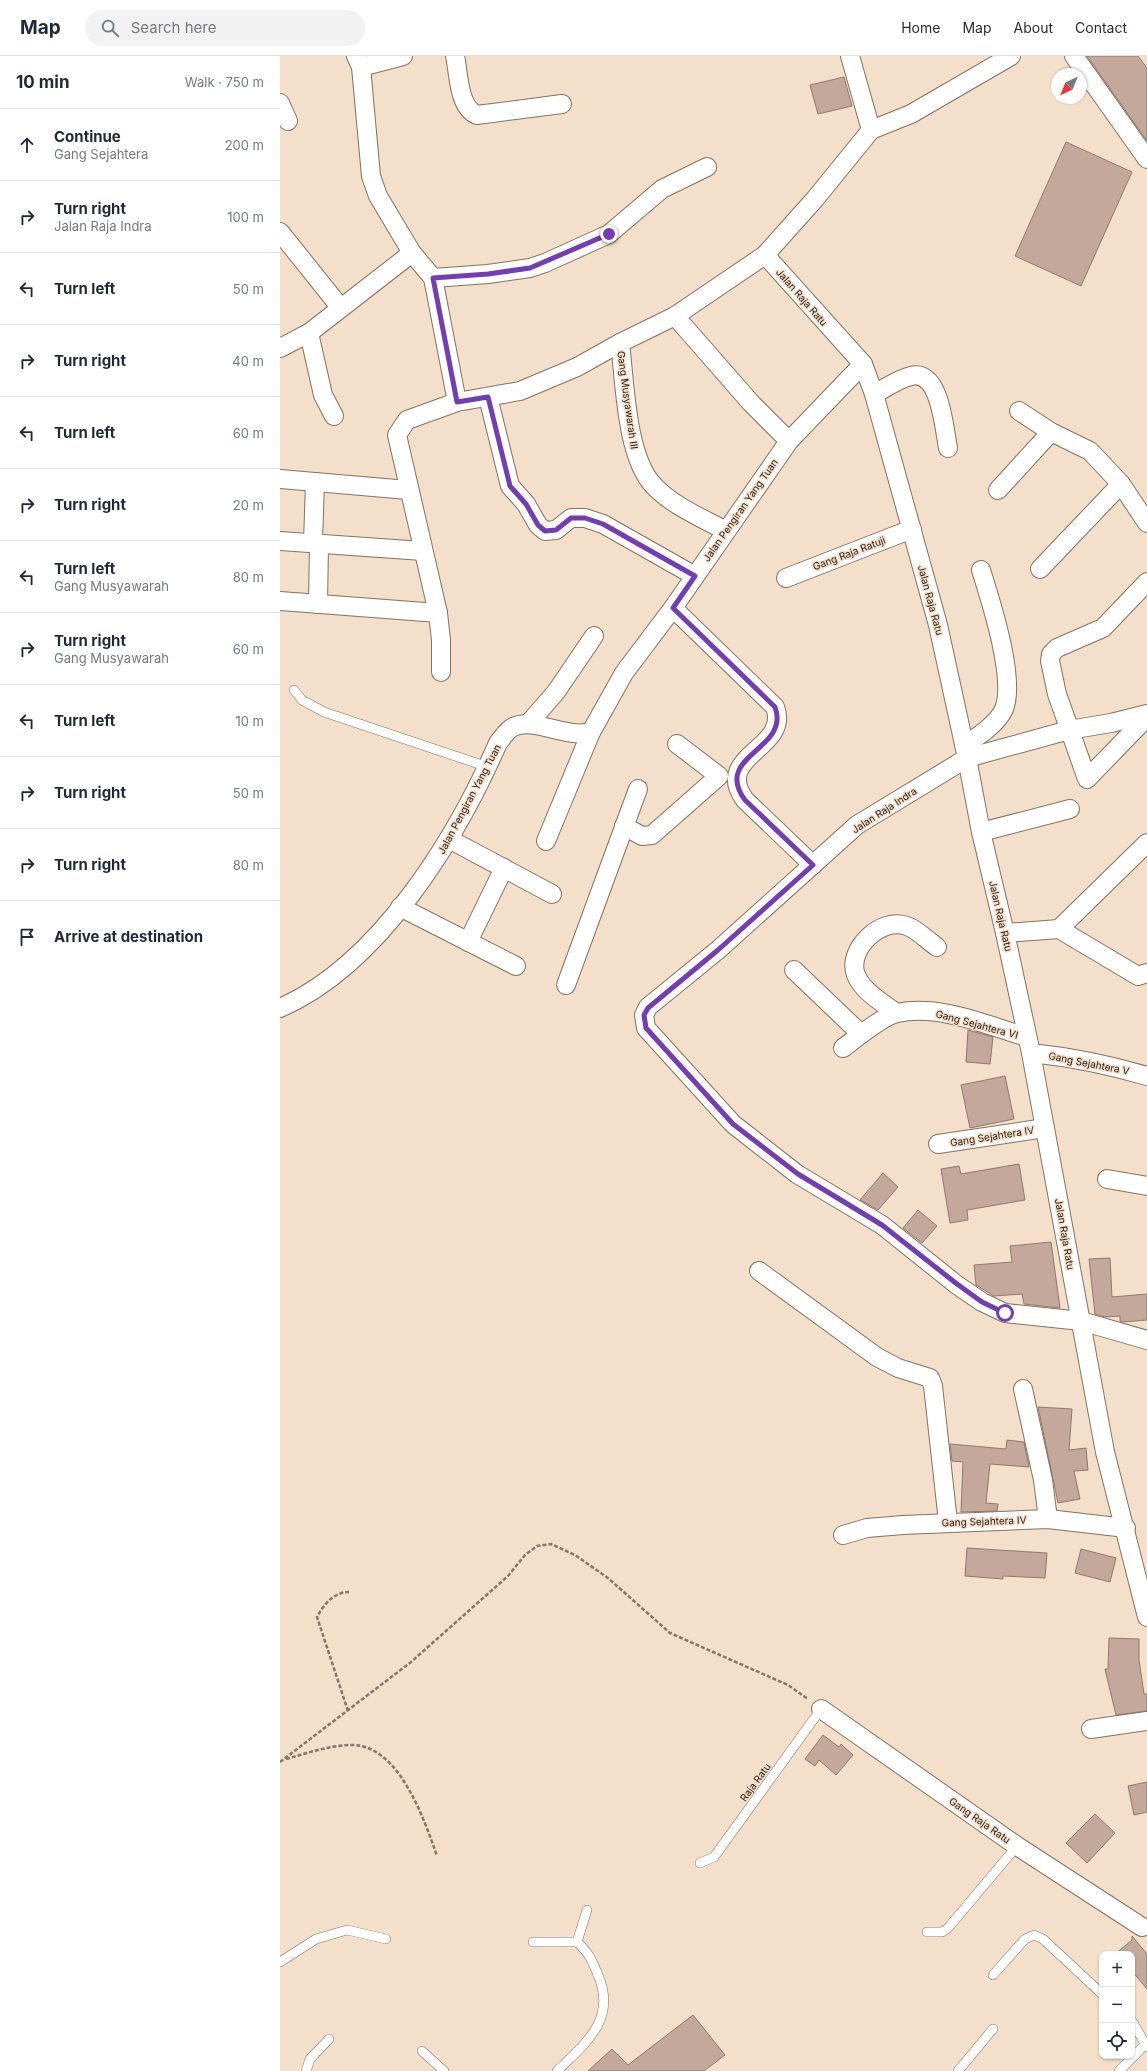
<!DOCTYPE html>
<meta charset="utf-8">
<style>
body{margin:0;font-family:Inter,sans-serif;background:#f2f2f3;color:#1f2937}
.controls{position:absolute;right:12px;bottom:12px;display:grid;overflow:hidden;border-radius:8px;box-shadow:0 1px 3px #0004}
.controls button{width:36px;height:36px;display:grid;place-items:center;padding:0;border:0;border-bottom:1px solid #e0e1e3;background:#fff;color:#1f2937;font:20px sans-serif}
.compass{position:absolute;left:771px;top:12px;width:36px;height:36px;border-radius:50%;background:#fff;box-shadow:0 1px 3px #0004;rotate:223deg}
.stop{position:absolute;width:12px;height:12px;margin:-9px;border:3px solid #733db4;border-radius:50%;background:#fff}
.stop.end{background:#733db4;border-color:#fff;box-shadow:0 1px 4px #0008}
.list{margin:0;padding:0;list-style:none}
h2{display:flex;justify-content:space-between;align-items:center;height:52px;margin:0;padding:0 16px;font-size:17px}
h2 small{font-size:13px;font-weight:400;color:#747a83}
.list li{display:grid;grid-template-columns:26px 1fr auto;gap:12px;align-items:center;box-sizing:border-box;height:72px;padding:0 16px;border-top:1px solid #e0e1e3}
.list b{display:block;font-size:15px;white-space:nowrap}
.list p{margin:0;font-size:13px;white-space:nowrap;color:#747a83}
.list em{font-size:13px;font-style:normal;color:#747a83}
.icon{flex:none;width:22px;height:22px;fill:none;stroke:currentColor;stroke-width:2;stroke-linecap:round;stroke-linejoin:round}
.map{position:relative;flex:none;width:867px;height:2015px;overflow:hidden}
header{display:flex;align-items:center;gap:24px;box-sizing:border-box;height:56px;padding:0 20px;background:#fff;border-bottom:1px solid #e0e1e3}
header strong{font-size:19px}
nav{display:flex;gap:22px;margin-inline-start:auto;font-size:14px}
.search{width:280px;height:36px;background:#f2f2f3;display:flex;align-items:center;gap:10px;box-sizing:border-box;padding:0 14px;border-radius:22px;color:#747a83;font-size:15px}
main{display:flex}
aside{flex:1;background:#fff}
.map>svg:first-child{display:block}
.building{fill:#c4a89c;stroke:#91786c}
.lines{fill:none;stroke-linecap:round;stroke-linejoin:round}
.lane-casing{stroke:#85725f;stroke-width:10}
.street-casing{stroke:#85725f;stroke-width:20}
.path{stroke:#847668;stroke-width:2.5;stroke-dasharray:4 2;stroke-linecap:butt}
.lane{stroke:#fff;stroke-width:9}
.street{stroke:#fff;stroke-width:18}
.route{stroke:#733db4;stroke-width:5}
.labels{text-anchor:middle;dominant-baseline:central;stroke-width:3;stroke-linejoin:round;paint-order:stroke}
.street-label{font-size:10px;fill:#261e16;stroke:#f4dfca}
</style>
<header>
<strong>Map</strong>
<div class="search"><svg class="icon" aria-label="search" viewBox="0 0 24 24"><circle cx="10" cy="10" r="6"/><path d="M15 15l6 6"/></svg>Search here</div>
<nav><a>Home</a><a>Map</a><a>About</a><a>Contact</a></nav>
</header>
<main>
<aside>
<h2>10 min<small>Walk · 750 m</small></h2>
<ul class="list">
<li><svg class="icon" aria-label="ahead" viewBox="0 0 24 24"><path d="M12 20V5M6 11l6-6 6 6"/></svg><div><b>Continue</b><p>Gang Sejahtera</p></div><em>200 m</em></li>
<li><svg class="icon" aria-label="right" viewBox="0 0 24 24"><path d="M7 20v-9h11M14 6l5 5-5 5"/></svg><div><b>Turn right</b><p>Jalan Raja Indra</p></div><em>100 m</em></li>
<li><svg class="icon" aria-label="left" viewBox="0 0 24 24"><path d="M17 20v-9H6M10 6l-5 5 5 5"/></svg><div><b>Turn left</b></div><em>50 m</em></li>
<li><svg class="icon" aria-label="right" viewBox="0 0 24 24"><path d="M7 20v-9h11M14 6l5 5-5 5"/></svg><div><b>Turn right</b></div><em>40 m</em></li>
<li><svg class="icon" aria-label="left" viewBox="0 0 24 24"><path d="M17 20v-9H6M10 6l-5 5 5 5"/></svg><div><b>Turn left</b></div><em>60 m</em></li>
<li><svg class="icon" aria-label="right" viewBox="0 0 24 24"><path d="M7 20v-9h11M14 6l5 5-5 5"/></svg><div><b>Turn right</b></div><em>20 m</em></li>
<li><svg class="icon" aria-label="left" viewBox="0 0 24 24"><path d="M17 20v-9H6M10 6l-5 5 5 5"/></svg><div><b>Turn left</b><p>Gang Musyawarah</p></div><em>80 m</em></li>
<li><svg class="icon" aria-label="right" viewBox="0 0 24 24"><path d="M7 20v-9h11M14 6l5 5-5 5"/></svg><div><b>Turn right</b><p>Gang Musyawarah</p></div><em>60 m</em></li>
<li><svg class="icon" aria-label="left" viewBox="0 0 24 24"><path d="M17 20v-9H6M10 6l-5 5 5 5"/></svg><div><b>Turn left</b></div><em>10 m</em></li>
<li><svg class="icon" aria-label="right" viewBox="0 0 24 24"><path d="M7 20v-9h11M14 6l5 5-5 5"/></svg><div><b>Turn right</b></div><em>50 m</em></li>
<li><svg class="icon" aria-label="right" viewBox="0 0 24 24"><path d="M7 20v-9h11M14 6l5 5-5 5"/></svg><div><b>Turn right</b></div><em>80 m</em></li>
<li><svg class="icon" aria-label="arrive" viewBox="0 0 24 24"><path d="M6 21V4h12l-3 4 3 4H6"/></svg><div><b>Arrive at destination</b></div></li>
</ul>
</aside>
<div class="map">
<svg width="867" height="2015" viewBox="0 0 867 2015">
<rect width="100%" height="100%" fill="#f4dfca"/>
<g class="building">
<polygon points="807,0 858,0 867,12 867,85"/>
<polygon points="564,21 572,50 538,58 530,29"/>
<polygon points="786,86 852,116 801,230 735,200"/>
<polygon points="688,974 713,981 710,1008 686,1006"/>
<polygon points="725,1020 734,1063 690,1072 681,1029"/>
<polygon points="739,1108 745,1144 687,1154 688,1164 670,1167 661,1113 679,1110 681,1118"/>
<polygon points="603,1117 618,1131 598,1154 580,1144"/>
<polygon points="638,1154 657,1170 642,1187 623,1172"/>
<polygon points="771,1186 780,1252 744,1248 742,1238 714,1240 696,1229 694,1209 732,1206 730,1190"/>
<polygon points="830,1202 832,1241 867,1238 867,1264 843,1266 840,1265 840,1260 825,1261 815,1258 809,1203"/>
<polygon points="758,1351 792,1353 789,1394 806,1392 808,1414 794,1415 800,1443 778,1447"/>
<polygon points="727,1384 744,1386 749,1411 710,1408 706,1447 718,1448 717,1455 681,1456 683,1406 672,1405 670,1388 726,1393"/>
<polygon points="687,1492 767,1497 765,1522 723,1520 723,1523 685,1520"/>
<polygon points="801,1493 836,1502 830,1526 795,1517"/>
<polygon points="829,1582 859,1583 859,1604 864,1638 867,1638 867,1655 836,1659 825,1613 828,1613"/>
<polygon points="543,1679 559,1691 561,1688 573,1699 556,1719 539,1704 535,1710 525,1703"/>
<polygon points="867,1726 867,1756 854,1759 848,1730"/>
<polygon points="815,1758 835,1777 807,1807 786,1787"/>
<polygon points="852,1880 867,1898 867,1933 852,1915 852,1898 835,1898 852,1884"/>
<polygon points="413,1959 445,1999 424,2015 308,2015 332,1993 348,2009"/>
</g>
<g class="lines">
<defs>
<g id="lane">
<polyline points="14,634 22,644 44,656 208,711"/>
<polyline points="420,1807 434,1801 541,1653"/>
<polyline points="647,1876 662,1876 668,1872 737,1790"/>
<path d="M253,1886H297C309,1897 312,1904 318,1919C337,1963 306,1987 277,2015"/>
<polyline points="297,1886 307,1854"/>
<polyline points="0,1906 36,1883 67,1874 106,1883"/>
<polyline points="713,1919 745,1883 754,1879 763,1883 822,1938"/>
<polyline points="852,1965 867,1991"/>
<polyline points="142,1995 164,2015"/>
<polyline points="26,2015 30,2003 49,1983"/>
<polyline points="678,2015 713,1973"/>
<polyline points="839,2015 866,1988"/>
</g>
<g id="street">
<polyline points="76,0 81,11 91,120 98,140 132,197 153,222 177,346"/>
<path d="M175,0C179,18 178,51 197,59L282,48"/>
<polyline points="794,0 867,103"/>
<polyline points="81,11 123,0"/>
<polyline points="0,47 8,65"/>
<polyline points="591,74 631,58 731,0"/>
<polyline points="0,176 60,251"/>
<polyline points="485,199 583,308 594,338 658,569 687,702 701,776 725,877 751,997 825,1396 867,1561"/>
<polyline points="153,222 208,218 250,212 265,207 329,178 382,133 427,111"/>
<polyline points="395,260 471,347 509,385"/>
<polyline points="29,277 43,339 54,360"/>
<path d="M340,287C345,327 346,401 374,430C393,450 422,462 446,475"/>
<polyline points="0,292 29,277 132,197"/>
<path d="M594,338C606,332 618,323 631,320C660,312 664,372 668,392"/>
<polyline points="208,341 230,430 246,448 258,469 265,475 276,474 291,462 305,462 323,468 415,520"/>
<polyline points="739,355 771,376 810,395 841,428 867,467"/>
<polyline points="0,423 128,434"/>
<polyline points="718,434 771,376"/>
<polyline points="0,485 143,495"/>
<polyline points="33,487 35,426"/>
<polyline points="760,513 841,428"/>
<polyline points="506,522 632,473"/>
<polyline points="867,526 823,572 777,592 771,598 770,605 777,638 807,723 867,661"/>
<polyline points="0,545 158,557"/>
<polyline points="38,548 39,488"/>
<path d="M393,552L495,651C511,693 432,699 465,744L533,809"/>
<polyline points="161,616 161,584 158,557 117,379 127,364 177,346 240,335 297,311 340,287 395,260 485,199 535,143 591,74 570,0"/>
<polyline points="867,658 831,667 789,674 687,702 577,769 438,894 368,951 364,959 366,972 453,1068 517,1118 602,1169 677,1229 702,1246 725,1257 801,1265 867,1284"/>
<polyline points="248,668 276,636 314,580"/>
<path d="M684,689C697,682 718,667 724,653C736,623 711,546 701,514"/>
<polyline points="344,770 362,780 372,779 439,720 397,688"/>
<polyline points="701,776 790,753"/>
<polyline points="169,783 272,838"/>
<polyline points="266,785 311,676"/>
<polyline points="120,851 236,910"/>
<polyline points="779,873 867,787"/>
<polyline points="725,877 779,873 858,920 867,917"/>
<polyline points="188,886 224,812"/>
<polyline points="514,914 581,978"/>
<polyline points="286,929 358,733"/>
<path d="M0,952C99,909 176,783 218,687C222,682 227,674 233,671C255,661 286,683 311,676L344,617L393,552L509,385L583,308"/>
<path d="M616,957C602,946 583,936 576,919C566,894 601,860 627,870C638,874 648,885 657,891"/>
<path d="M563,992C575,983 603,960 617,957C660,948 706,969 747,981"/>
<path d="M751,997C790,1001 829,1009 867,1020"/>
<polyline points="658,1088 765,1072"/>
<polyline points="827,1123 867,1130"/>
<polyline points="479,1215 597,1301 618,1312 650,1322 653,1330 668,1466"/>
<polyline points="743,1333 763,1424 768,1463"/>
<polyline points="563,1479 587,1472 623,1469 768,1463 846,1472"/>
<polyline points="541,1653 737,1790 862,1871"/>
<polyline points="811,1673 867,1665"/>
</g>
</defs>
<use href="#lane" class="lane-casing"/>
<use href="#street" class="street-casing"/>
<g class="path">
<path d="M68,1655L37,1561C44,1548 54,1536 69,1536"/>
<path d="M6,1703C28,1697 50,1689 72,1689C119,1689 144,1763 157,1800"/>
<polyline points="0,1706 131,1606 228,1520 245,1499 257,1490 271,1488 295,1499 328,1522 390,1577 508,1629 528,1643"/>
</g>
<use href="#lane" class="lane"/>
<use href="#street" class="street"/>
</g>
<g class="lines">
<path class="route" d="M329,178L250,212L208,218L153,222L177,346L208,341L230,430L246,448L258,469L265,475L276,474L291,462H305L323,468L415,520L393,552L495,651C511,694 432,699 465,744L533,809L438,894L368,952L364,959L366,972L453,1068L518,1118L602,1169L677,1228L702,1246L725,1257"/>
</g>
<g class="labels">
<g class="street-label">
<text transform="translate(522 241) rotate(49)">Jalan Raja Ratu</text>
<text transform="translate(348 344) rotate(82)">Gang Musyawarah III</text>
<text transform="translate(460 454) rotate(-55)">Jalan Pengiran Yang Tuan</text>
<text transform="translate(569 497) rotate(-21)">Gang Raja Ratuji</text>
<text transform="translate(651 544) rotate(75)">Jalan Raja Ratu</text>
<text transform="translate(189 743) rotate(-62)">Jalan Pengiran Yang Tuan</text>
<text transform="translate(604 754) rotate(-33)">Jalan Raja Indra</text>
<text transform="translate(721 860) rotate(77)">Jalan Raja Ratu</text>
<text transform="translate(697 968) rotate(15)">Gang Sejahtera VI</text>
<text transform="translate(809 1007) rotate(11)">Gang Sejahtera V</text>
<text transform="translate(712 1080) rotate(-9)">Gang Sejahtera IV</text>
<text transform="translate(785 1178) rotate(80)">Jalan Raja Ratu</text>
<text transform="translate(704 1465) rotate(-2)">Gang Sejahtera IV</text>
<text transform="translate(475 1726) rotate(-54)">Raja Ratu</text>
<text transform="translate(700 1764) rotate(35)">Gang Raja Ratu</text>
</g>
</g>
</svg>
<div class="controls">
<button>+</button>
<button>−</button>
<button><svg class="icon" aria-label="locate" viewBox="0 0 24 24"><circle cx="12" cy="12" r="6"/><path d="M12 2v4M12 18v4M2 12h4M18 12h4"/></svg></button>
</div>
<svg class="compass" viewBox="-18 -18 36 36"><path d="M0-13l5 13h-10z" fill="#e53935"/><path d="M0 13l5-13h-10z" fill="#747a83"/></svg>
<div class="stop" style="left:725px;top:1257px"></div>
<div class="stop end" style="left:329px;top:178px"></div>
</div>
</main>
